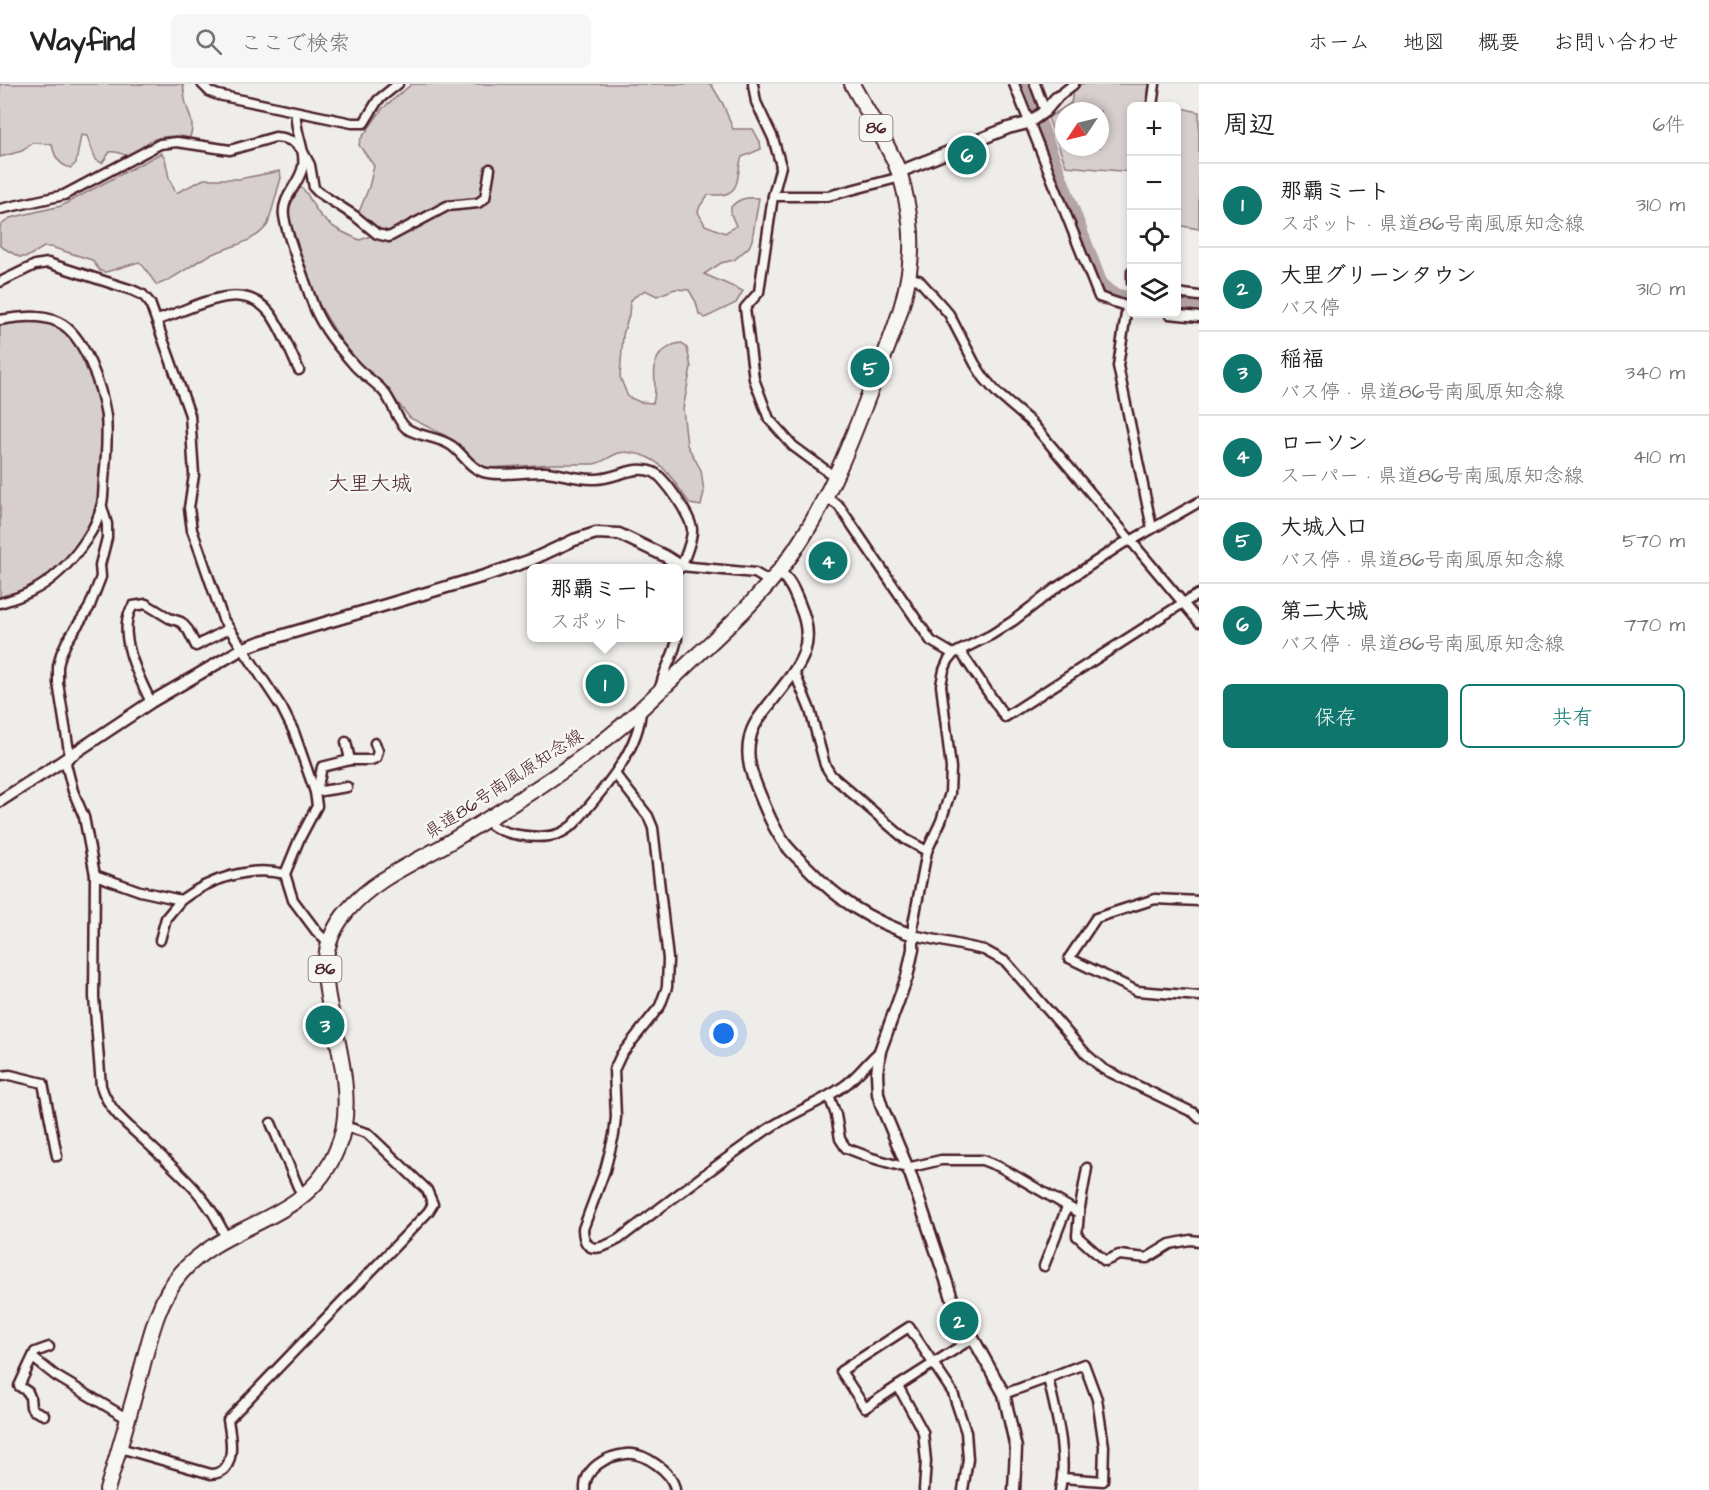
<!DOCTYPE html>
<html lang="ja">
<meta charset="utf-8">
<style>
body{margin:0;font-family:"Architects Daughter","Klee One",sans-serif;background:#f6f6f6;color:#222}
.controls{position:absolute;right:18px;top:18px;display:grid;overflow:hidden;border-radius:9px;box-shadow:0 3px 9px #0003}
.controls button{width:54px;height:54px;display:grid;place-items:center;padding:0;border:0;border-bottom:2px solid #e0e0e0;background:#fff;color:#222;font:30px sans-serif}
.compass{position:absolute;left:1055px;top:18px;width:54px;height:54px;border-radius:50%;background:#fff;box-shadow:0 3px 9px #0003;rotate:235deg}
.you{position:absolute;left:724px;top:950px;width:21px;height:21px;margin:-15px;border:4px solid #fff;border-radius:50%;background:#1a73e8;box-shadow:0 0 0 9px #1a73e833}
.badge{display:grid;place-items:center;width:39px;height:39px;border-radius:50%;background:#0f766e;color:#fff;font-size:20px;font-weight:700}
.pin{position:absolute;translate:-50% -50%;border:3px solid #fff;box-shadow:0 2px 6px #0006}
.popup{position:absolute;left:527px;top:480px;width:156px;height:78px;box-sizing:border-box;display:grid;place-content:center;border-radius:9px;background:#fff;filter:drop-shadow(0 2px 4px #0005);font-size:20px;white-space:nowrap;color:#767676}
.popup b{font-size:22px;color:#222}
.popup::after{content:'';position:absolute;left:50%;top:100%;margin-left:-12px;border:12px solid transparent;border-top-color:#fff}
.list{margin:0;padding:0;list-style:none}
h2{display:flex;justify-content:space-between;align-items:center;height:78px;margin:0;padding:0 24px;font-size:26px}
h2 small{font-size:20px;font-weight:400;color:#767676}
.list li{display:grid;grid-template-columns:39px 1fr auto;gap:18px;align-items:center;box-sizing:border-box;height:84px;padding:0 24px;border-top:2px solid #e0e0e0}
.list b{display:block;font-size:22px;white-space:nowrap}
.list p{margin:0;font-size:20px;white-space:nowrap;color:#767676}
.list em{font-size:20px;font-style:normal;color:#767676}
.actions{display:flex;gap:12px;padding:18px 24px}
.actions a{flex:1;padding:14px 0;border:2px solid #0f766e;border-radius:9px;text-align:center;font-size:21px;color:#0f766e}
.actions .main{background:#0f766e;color:#fff}
.icon{flex:none;width:33px;height:33px;fill:none;stroke:currentColor;stroke-width:2;stroke-linecap:round;stroke-linejoin:round}
.map{position:relative;flex:none;width:1199px;height:1406px;overflow:hidden}
header{display:flex;align-items:center;gap:36px;box-sizing:border-box;height:84px;padding:0 30px;background:#fff;border-bottom:2px solid #e0e0e0}
header strong{font-size:28px}
nav{display:flex;gap:33px;margin-inline-start:auto;font-size:21px}
.search{width:420px;height:54px;background:#f6f6f6;display:flex;align-items:center;gap:15px;box-sizing:border-box;padding:0 21px;border-radius:9px;color:#767676;font-size:22px}
main{display:flex}
aside{flex:1;background:#fff}
.map>svg:first-child{display:block}
.green{fill:#d7cfce;stroke:#90777c;stroke-width:1.5;fill-rule:evenodd}
.lines{fill:none;stroke-linecap:round;stroke-linejoin:round}
.river{stroke:#b4a4a5;stroke-width:14}
.minor-casing{stroke:#4a1f2b;stroke-width:13}
.tertiary-casing{stroke:#4a1f2b;stroke-width:15}
.primary-casing{stroke:#4a1f2b;stroke-width:18}
.minor{stroke:#f6f6f2;stroke-width:8}
.tertiary{stroke:#f6f6f2;stroke-width:10}
.primary{stroke:#f6f6f2;stroke-width:14}
.labels{text-anchor:middle;dominant-baseline:central;stroke-width:5;stroke-linejoin:round;paint-order:stroke}
.shield{fill:#f6f6f2;stroke:#7e6067;stroke-width:1.5}
.shield-label{font-size:16px;font-weight:bold;fill:#4a1f2b}
.street-label{font-size:18px;fill:#4a1f2b;stroke:#f6f6f2}
.quarter-label{font-size:21px;fill:#4a1f2b;stroke:#f6f6f2}
</style>
<header>
<strong>Wayfind</strong>
<div class="search"><svg class="icon" aria-label="search" viewBox="0 0 24 24"><circle cx="10" cy="10" r="6"/><path d="M15 15l6 6"/></svg>ここで検索</div>
<nav><a>ホーム</a><a>地図</a><a>概要</a><a>お問い合わせ</a></nav>
</header>
<main>
<div class="map">
<svg width="1199" height="1406" viewBox="0 0 1199 1406">
<rect width="100%" height="100%" fill="#efedea"/>
<filter id="ink" filterUnits="userSpaceOnUse"><feTurbulence type="fractalNoise" baseFrequency=".0167" numOctaves="2"/><feDisplacementMap in="SourceGraphic" scale="12" xChannelSelector="R" yChannelSelector="G"/><feConvolveMatrix kernelMatrix="1 2 1 2 8 2 1 2 1" color-interpolation-filters="sRGB"/></filter>
<g filter="url(#ink)">
<g class="green">
<path d="M0,0H183C184,5 184,10 185,15C187,28 197,41 189,54C178,51 157,51 147,59C142,62 139,69 133,72C126,74 119,66 110,68L102,79L96,76L87,52L81,51L76,79L71,84C58,81 54,71 52,60L33,59L22,67L0,73Z"/>
<path d="M412,0H711L723,20L733,45H753L760,58L761,65L742,73C737,83 741,104 728,109C723,112 714,111 708,111L700,122L698,128L705,141L725,149L736,142L731,130V123C739,114 747,113 759,114L752,156L749,163L734,176L721,179L704,190L743,207L736,219L705,234L699,230L696,218L689,206L675,205L657,212L645,206L634,213L630,218L629,231L623,251L620,293L628,313L640,318L653,319C659,302 647,277 665,266C671,262 675,259 682,259L687,264L691,283L683,325L687,361L701,386L704,408L701,422L690,420C673,397 664,374 633,369C628,368 623,368 619,369C609,372 603,379 593,380H552L487,384L476,379L446,352L410,334L385,303L353,276L310,206L286,129L291,116L301,103C310,111 312,122 320,131C330,143 346,150 360,156L373,151L371,144L359,128L369,103L374,82L359,61L360,56L383,24Z"/>
<path d="M1079,0H1151L1148,22H1132L1131,88L1066,82L1048,34L1071,19L1074,4ZM1064,27H1100V63H1064Z"/>
<polygon points="1177,23 1199,28 1199,145 1177,141"/>
<path d="M161,69L165,74L169,94L176,109L204,95H239L280,87L281,94L268,140C254,161 223,163 202,175C187,184 174,195 157,201C150,194 147,184 139,178L106,188L100,187L92,176L51,163H44L27,173H19L0,162V142L10,134L61,122Z"/>
<polygon points="37,236 53,238 74,256 83,271 98,309 104,363 97,420 83,454 56,485 33,501 0,515 0,240"/>
</g>
<g class="lines">
<g class="river">
<path d="M1025,0L1100,198C1109,211 1117,213 1132,214"/>
<polyline points="1176,220 1199,222"/>
</g>
<defs>
<g id="minor">
<polyline points="202,0 210,8 218,11 352,39 364,39 378,16 398,0"/>
<polyline points="753,0 756,18 773,54 781,82 773,112 759,208 745,224 754,295 769,335 793,362 835,393"/>
<polyline points="1014,0 1099,213 1132,224"/>
<polyline points="1035,0 1045,27"/>
<polyline points="1056,14 1074,0"/>
<polyline points="1152,22 1155,0"/>
<path d="M296,29C294,47 306,64 303,82C300,100 281,113 284,132C286,147 292,161 297,176C303,191 308,207 314,223C323,245 339,264 355,282C363,291 374,297 382,306C393,317 395,334 406,344C418,353 438,352 452,362C463,370 470,384 483,388C500,393 528,387 547,388C563,390 579,396 596,395C615,395 635,380 653,388C664,392 693,435 692,447C692,455 684,478 679,485"/>
<polyline points="773,112 828,112 901,93"/>
<polyline points="0,125 64,111 160,60 177,58 230,66 275,53 283,54 292,57 302,66 310,81 314,104 318,108 355,132 377,150 389,153 447,122 478,119 485,114 490,85"/>
<polyline points="1132,188 1132,199"/>
<polyline points="909,194 919,196 949,230 975,280 984,294 998,310 1032,339 1199,538"/>
<polyline points="0,198 35,181 48,179 132,206 143,211 150,219 190,331 194,391 189,424 192,446 199,465 223,535 282,624 294,648 315,708 317,722 299,756 285,790 293,816 317,848 328,859"/>
<polyline points="1176,209 1199,212"/>
<polyline points="1127,223 1118,282 1152,444"/>
<polyline points="1169,230 1199,233"/>
<path d="M0,236C19,233 40,230 58,238C85,250 102,305 106,332C108,354 106,375 104,396C103,405 104,415 101,423C99,434 92,447 86,456C72,477 53,497 30,508C20,513 10,516 0,519"/>
<path d="M157,236C191,226 240,193 269,228C281,242 291,270 299,286"/>
<polyline points="826,413 839,422 931,557 953,570"/>
<polyline points="1199,418 1134,455 1122,460 1056,504 1013,537 991,551 953,570 948,577 944,586 941,601 951,684 950,709 941,737 927,767 913,840 913,851 984,866 1006,878 1086,970 1103,985 1194,1029 1199,1034"/>
<path d="M102,423L107,440V454L100,481L101,493L89,524L67,557L61,570L58,582V599L69,667L66,680L73,707L84,733L95,791L94,913L101,1002C108,1025 126,1040 144,1056C174,1084 212,1115 226,1155"/>
<polyline points="681,482 755,489 770,498"/>
<polyline points="960,567 1005,633 1183,519 1199,510"/>
<polyline points="794,587 810,626 825,681 831,691 905,755 927,767"/>
<path d="M660,606C662,587 675,572 677,554"/>
<path d="M151,618C139,594 115,547 133,522L146,520L169,534L181,538L188,546L196,562L228,545"/>
<polyline points="346,658 350,676"/>
<path d="M615,690L648,732L653,744L668,875L667,903L660,922L621,971L614,986L616,1033L614,1051L605,1086L583,1145C584,1173 603,1164 619,1155C668,1118 717,1080 768,1045C792,1029 820,1019 844,1002C858,992 867,978 880,967"/>
<polyline points="317,707 322,683 350,676 371,676 376,674 378,667 375,659"/>
<polyline points="315,708 347,703"/>
<path d="M486,736C499,752 540,756 558,750C564,748 569,744 574,740C600,709 640,667 641,625"/>
<path d="M95,791L140,807L181,816C209,795 251,781 285,790"/>
<polyline points="1199,817 1155,815 1096,834 1069,874 1137,907 1199,912"/>
<polyline points="160,856 166,834 181,816"/>
<polyline points="0,992 10,991 43,999 57,1072"/>
<polyline points="829,1012 836,1031 840,1055 846,1064 872,1074 907,1084 941,1076 982,1076 1000,1083 1079,1129 1077,1152 1105,1177 1119,1171 1147,1174 1170,1160 1190,1156 1199,1157"/>
<polyline points="271,1039 298,1103 304,1112"/>
<polyline points="1079,1129 1087,1084"/>
<polyline points="1044,1182 1067,1123"/>
<polyline points="33,1274 56,1292 128,1335"/>
<polyline points="898,1302 865,1324 841,1287 909,1243 953,1309 966,1348 968,1375 963,1406"/>
<polyline points="1004,1310 1048,1294"/>
<polyline points="44,1331 33,1326 31,1323 30,1313 28,1308 19,1302 35,1268 49,1263"/>
<path d="M120,1364L211,1390C238,1389 231,1353 228,1336L428,1128L433,1120L427,1106L367,1049L344,1042"/>
<path d="M585,1406C584,1384 606,1372 626,1370C644,1368 673,1388 675,1406"/>
<polyline points="924,1406 926,1377 923,1348 898,1302 973,1254"/>
<path d="M1060,1406C1068,1371 1056,1329 1048,1294L1084,1280L1097,1315L1104,1362L1103,1397L1063,1394"/>
</g>
<g id="tertiary">
<polyline points="899,88 1008,44 1028,39 1045,27 1056,14"/>
<path d="M779,487C790,497 795,509 800,522C820,567 793,588 768,622C760,632 752,642 750,654C745,674 752,692 760,711C767,728 774,745 785,760C791,768 800,776 807,783C839,817 869,836 913,851V865L907,893L880,967L877,989L878,1010L882,1023L911,1092L954,1220L1004,1310L1016,1364L1014,1406"/>
<polyline points="0,717 58,680 151,618 242,565 260,558 484,492 531,476 574,456 596,449 619,450 665,472 681,482"/>
</g>
<path id="primary" d="M107,1406C118,1369 129,1332 139,1295C149,1259 156,1218 181,1189C228,1135 307,1140 337,1065C350,1036 346,1000 340,969C331,917 308,872 348,826C372,797 411,780 443,762C491,733 540,704 585,671C623,644 657,610 691,577C732,539 774,501 803,453C833,405 853,352 873,300C894,248 917,195 910,138C908,123 905,108 901,94C891,64 867,28 852,0"/>
</defs>
<use href="#minor" class="minor-casing"/>
<use href="#tertiary" class="tertiary-casing"/>
<use href="#primary" class="primary-casing"/>
<use href="#minor" class="minor"/>
<use href="#tertiary" class="tertiary"/>
<use href="#primary" class="primary"/>
</g>
</g>
<g class="labels">
<g class="shield">
<rect x="859.5" y="31" width="33" height="26" rx="4.5"/>
<rect x="308.5" y="872" width="33" height="26" rx="4.5"/>
</g>
<g class="shield-label">
<text x="876" y="44">86</text>
<text x="325" y="885">86</text>
</g>
<g class="street-label">
<text transform="translate(504 700) rotate(-33)">県道86号南風原知念線</text>
</g>
<g class="quarter-label">
<text x="370" y="399">大里大城</text>
</g>
</g>
</svg>
<div class="controls">
<button>+</button>
<button>−</button>
<button><svg class="icon" aria-label="locate" viewBox="0 0 24 24"><circle cx="12" cy="12" r="6"/><path d="M12 2v4M12 18v4M2 12h4M18 12h4"/></svg></button>
<button><svg class="icon" aria-label="layers" viewBox="0 0 24 24"><path d="M12 4l9 5-9 5-9-5zM3 14l9 5 9-5"/></svg></button>
</div>
<svg class="compass" viewBox="-18 -18 36 36"><path d="M0-13l5 13h-10z" fill="#e53935"/><path d="M0 13l5-13h-10z" fill="#767676"/></svg>
<div class="you"></div>
<div class="pin badge" style="left:605px;top:600px">1</div>
<div class="popup"><b>那覇ミート</b>スポット</div>
<div class="pin badge" style="left:959px;top:1237px">2</div>
<div class="pin badge" style="left:325px;top:941px">3</div>
<div class="pin badge" style="left:828px;top:477px">4</div>
<div class="pin badge" style="left:870px;top:284px">5</div>
<div class="pin badge" style="left:967px;top:71px">6</div>
</div>
<aside>
<h2>周辺<small>6件</small></h2>
<ul class="list">
<li><span class="badge">1</span><div><b>那覇ミート</b><p>スポット · 県道86号南風原知念線</p></div><em>310 m</em></li>
<li><span class="badge">2</span><div><b>大里グリーンタウン</b><p>バス停</p></div><em>310 m</em></li>
<li><span class="badge">3</span><div><b>稲福</b><p>バス停 · 県道86号南風原知念線</p></div><em>340 m</em></li>
<li><span class="badge">4</span><div><b>ローソン</b><p>スーパー · 県道86号南風原知念線</p></div><em>410 m</em></li>
<li><span class="badge">5</span><div><b>大城入口</b><p>バス停 · 県道86号南風原知念線</p></div><em>570 m</em></li>
<li><span class="badge">6</span><div><b>第二大城</b><p>バス停 · 県道86号南風原知念線</p></div><em>770 m</em></li>
</ul>
<div class="actions"><a class="main">保存</a><a>共有</a></div>
</aside>
</main>
